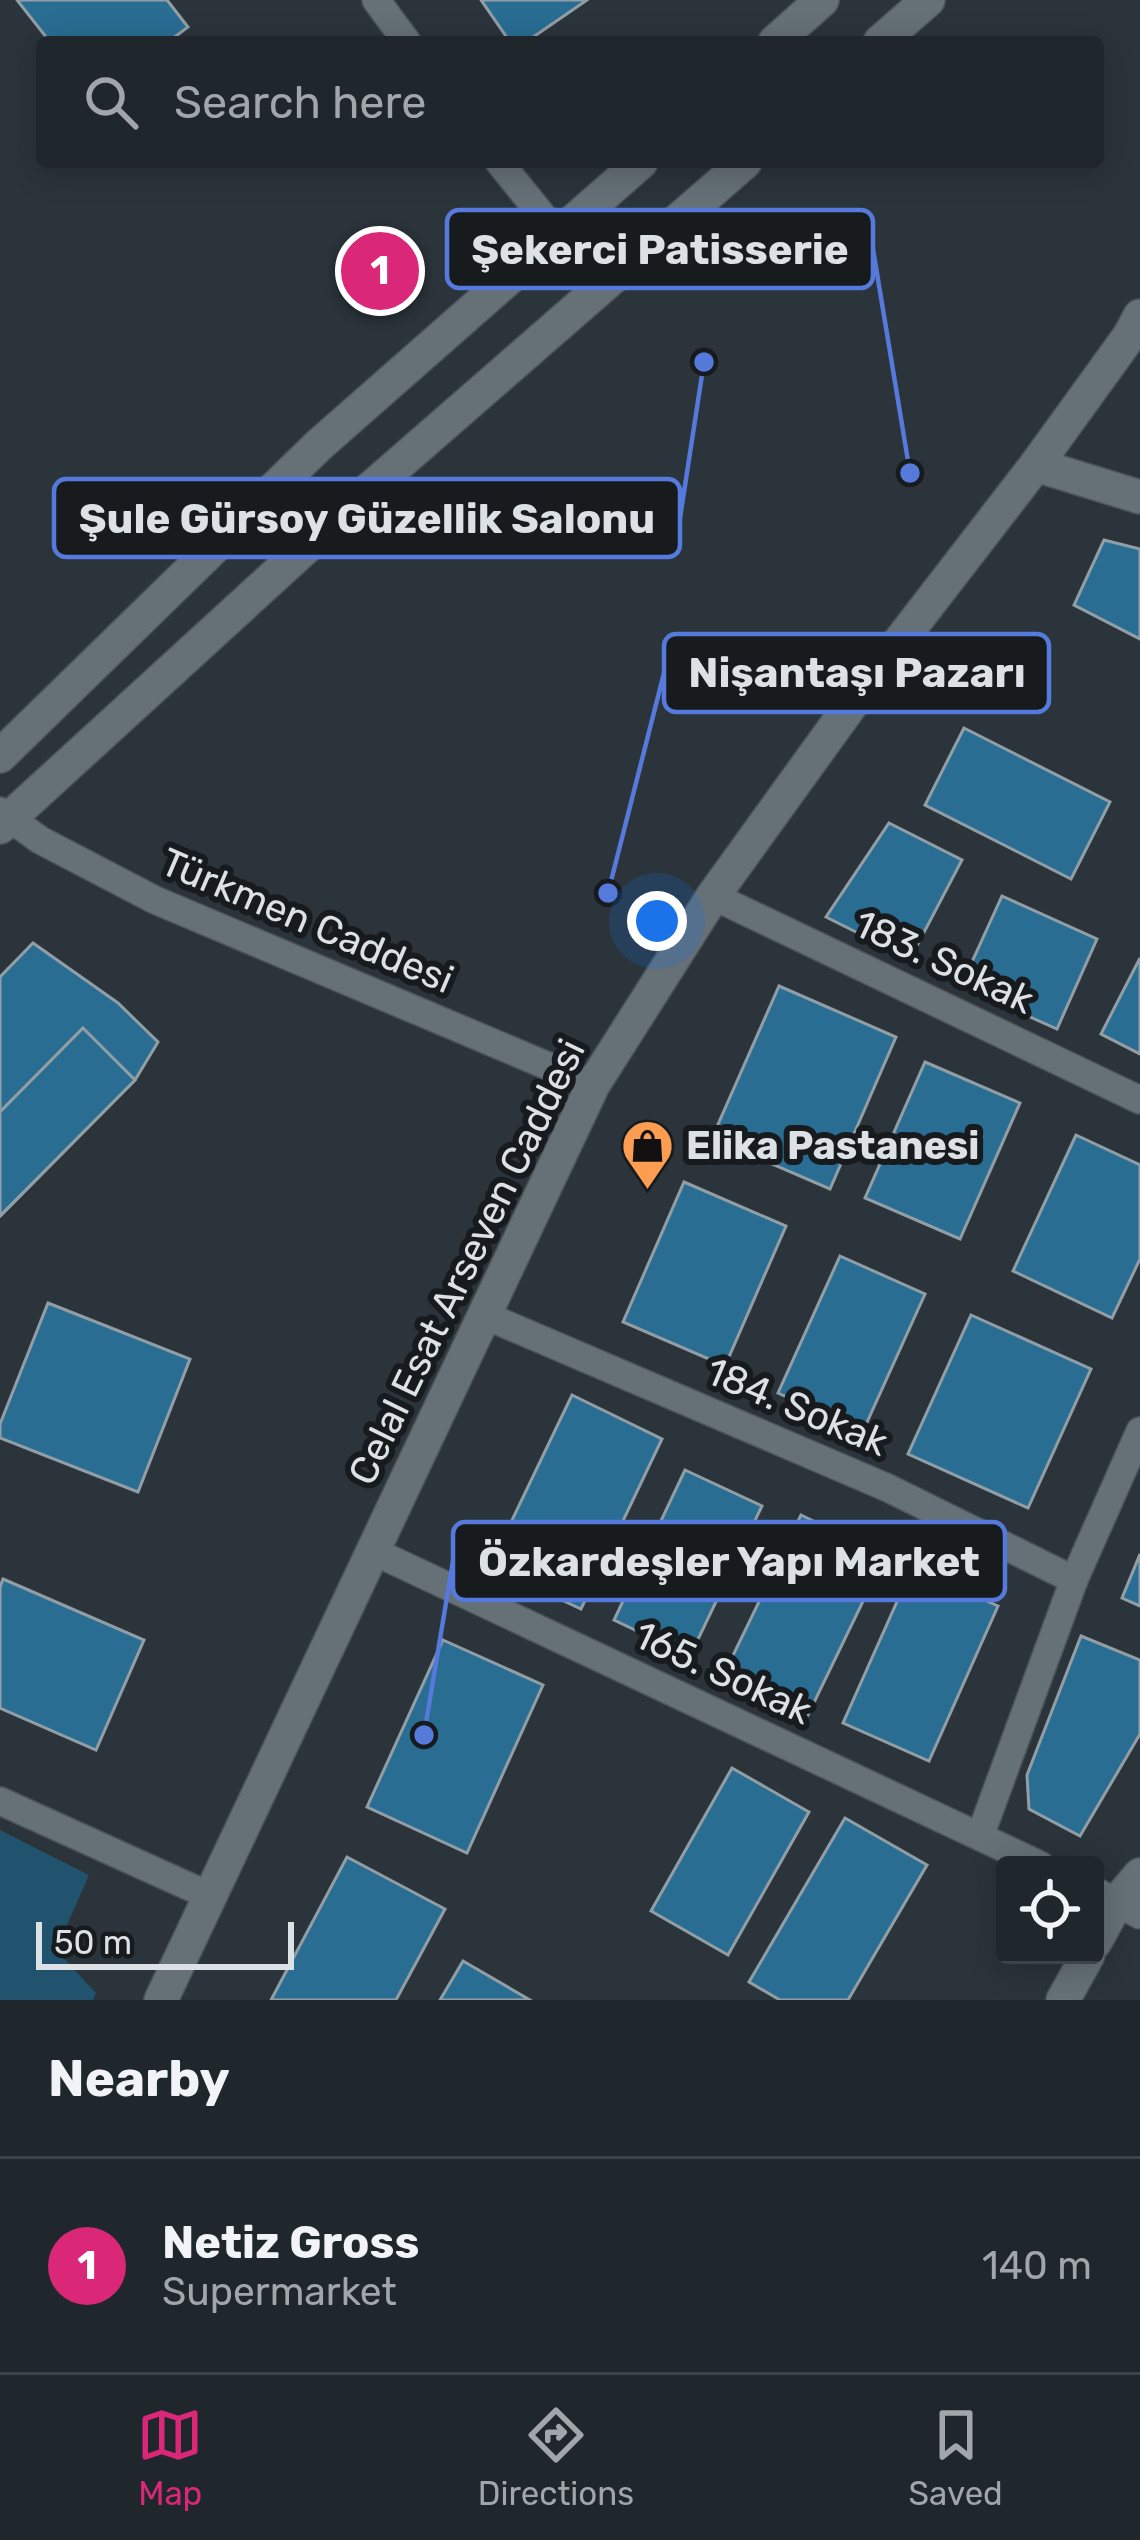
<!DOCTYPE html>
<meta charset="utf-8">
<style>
body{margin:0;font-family:Rubik,sans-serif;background:#2d3338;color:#f1f3f6}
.controls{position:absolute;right:36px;bottom:36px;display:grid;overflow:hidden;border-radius:12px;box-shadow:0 6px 30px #0003}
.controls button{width:108px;height:108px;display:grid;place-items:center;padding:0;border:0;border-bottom:3px solid #3d4448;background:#20272c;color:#f1f3f6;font:60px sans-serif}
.scale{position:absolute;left:36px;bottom:30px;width:258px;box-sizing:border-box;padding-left:12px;border:6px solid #dbe1e5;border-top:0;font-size:33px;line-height:42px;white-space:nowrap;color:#dbe1e5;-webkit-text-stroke:9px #171b1e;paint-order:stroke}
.you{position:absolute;left:657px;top:921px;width:42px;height:42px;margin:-30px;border:9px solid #fff;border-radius:50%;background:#1a73e8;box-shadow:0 0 0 18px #1a73e833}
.badge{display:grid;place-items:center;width:78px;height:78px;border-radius:50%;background:#db2777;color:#fff;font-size:39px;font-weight:700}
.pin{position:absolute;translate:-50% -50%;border:6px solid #fff;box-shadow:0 3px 12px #0006}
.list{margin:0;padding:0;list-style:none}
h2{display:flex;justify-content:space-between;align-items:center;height:156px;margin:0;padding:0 48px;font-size:51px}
h2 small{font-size:39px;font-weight:400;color:#a2a5a9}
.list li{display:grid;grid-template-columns:78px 1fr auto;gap:36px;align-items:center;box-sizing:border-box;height:216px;padding:0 48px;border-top:3px solid #3d4448}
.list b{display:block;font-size:45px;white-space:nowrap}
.list p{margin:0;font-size:39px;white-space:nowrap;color:#a2a5a9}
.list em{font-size:39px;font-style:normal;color:#a2a5a9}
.icon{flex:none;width:66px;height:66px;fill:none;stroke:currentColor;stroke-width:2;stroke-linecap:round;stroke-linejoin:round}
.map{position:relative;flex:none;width:1140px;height:2000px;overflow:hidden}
.search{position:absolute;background:#20272c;box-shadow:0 6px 30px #0003;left:36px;right:36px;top:36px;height:132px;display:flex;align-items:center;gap:30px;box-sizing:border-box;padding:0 42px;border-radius:12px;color:#a2a5a9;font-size:45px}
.sheet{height:372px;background:#20272c}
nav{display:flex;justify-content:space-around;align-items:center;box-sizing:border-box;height:168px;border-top:3px solid #3d4448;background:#20272c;font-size:33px;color:#a2a5a9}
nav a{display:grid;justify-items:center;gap:6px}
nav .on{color:#db2777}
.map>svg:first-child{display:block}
.green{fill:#21526e}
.building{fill:#296d93;stroke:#929ea5;stroke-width:3}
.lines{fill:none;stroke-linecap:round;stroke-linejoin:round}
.minor-casing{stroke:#4b5258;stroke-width:30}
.tertiary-casing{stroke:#4b5258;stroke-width:36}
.secondary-casing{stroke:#4b5258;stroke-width:36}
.minor{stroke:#657077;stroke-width:27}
.tertiary{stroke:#657077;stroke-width:33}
.secondary{stroke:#657077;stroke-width:33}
.labels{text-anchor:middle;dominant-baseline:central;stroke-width:12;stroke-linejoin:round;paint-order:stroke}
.street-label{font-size:39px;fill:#dbe1e5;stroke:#171b1e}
.poi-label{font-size:39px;font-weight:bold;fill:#dbe1e5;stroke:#171b1e;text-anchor:start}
.leader{fill:none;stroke:#567adc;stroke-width:4.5}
.callout-dot{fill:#567adc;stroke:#171b1e;stroke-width:4.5}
.callout{fill:#171b1e;stroke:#567adc;stroke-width:4.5}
.callout-label{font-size:42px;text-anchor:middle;font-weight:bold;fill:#dbe1e5}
</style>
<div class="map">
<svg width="1140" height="2000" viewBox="0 0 1140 2000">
<rect width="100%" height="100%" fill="#2a343a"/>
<polygon class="green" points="0,1830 89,1875 56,1950 96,1993 93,2000 0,2000"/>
<g class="building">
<polygon points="17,0 167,0 188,27 168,42 50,42"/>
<polygon points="481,0 587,0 526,42 510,42"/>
<polygon points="1104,540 1140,549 1140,639 1074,605"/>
<polygon points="964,728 1110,802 1071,879 925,805"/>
<polygon points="889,823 962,860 910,959 826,917"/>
<polygon points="1002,896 1097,939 1057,1029 961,986"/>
<polygon points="33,943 118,1003 158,1042 135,1080 0,1216 0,977"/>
<polygon points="1140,958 1140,1054 1101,1034"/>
<polygon points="779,986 896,1037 830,1189 712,1138"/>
<polygon points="83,1028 135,1080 0,1216 0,1112"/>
<polygon points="925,1062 1020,1103 960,1239 865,1198"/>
<polygon points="1076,1135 1140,1165 1140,1259 1112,1318 1013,1271"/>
<polygon points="684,1182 786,1226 725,1366 623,1322"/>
<polygon points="840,1256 925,1294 863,1431 778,1393"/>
<polygon points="48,1303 190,1359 138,1492 0,1438 0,1424"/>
<polygon points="971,1315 1091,1369 1028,1508 908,1454"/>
<polygon points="572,1395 662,1439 581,1609 490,1566"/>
<polygon points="685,1470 762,1506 690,1656 614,1620"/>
<polygon points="801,1515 885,1556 808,1715 724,1674"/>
<polygon points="1140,1554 1140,1606 1122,1598"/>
<polygon points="912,1568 998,1606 929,1761 843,1723"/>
<polygon points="3,1579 144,1640 96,1750 0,1708 0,1587"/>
<polygon points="1081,1636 1140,1660 1140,1734 1080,1836 1029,1809 1027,1775"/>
<polygon points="443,1640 543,1685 467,1853 367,1807"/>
<polygon points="732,1768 809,1812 728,1955 651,1911"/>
<polygon points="845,1818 927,1865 848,2000 780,2000 749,1982"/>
<polygon points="347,1857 445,1909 396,2000 271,2000"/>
<polygon points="463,1961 530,2000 440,2000"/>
</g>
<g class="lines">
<defs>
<g id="minor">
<polyline points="376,0 407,42"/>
<polyline points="499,162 558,235"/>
<polyline points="0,811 40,840 155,900 593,1085"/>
<polyline points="713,896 1140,1100"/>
<polyline points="484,1315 888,1488 1074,1580"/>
<polyline points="373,1551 1040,1865"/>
<polyline points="0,1801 210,1896"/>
<polyline points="980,1836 1074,1580 1140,1431"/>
<polyline points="1095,1891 1140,1915"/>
</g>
<g id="tertiary">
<polyline points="1036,465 1140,497"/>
<polyline points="1095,1942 1117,1902 1140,1875"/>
<polyline points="1063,2000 1088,1955"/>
</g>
<g id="secondary">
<polyline points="775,42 822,0"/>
<polyline points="880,42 928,0"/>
<polyline points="0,756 319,445 641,162"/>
<polyline points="0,827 363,495 745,162"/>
<polyline points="161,2000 593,1085 713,896 853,702 1036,465 1130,335 1140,316"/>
</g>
</defs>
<use href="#minor" class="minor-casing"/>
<use href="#tertiary" class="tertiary-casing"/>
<use href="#secondary" class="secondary-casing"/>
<use href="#minor" class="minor"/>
<use href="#tertiary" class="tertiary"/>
<use href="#secondary" class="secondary"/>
</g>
<defs>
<symbol id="shop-pin" viewBox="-11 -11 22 30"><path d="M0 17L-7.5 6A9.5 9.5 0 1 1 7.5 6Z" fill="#fc9d52" stroke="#171b1e"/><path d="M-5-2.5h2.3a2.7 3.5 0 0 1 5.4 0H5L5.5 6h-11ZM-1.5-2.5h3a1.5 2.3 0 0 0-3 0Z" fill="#111"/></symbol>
</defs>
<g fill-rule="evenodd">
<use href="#shop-pin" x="618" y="1116" width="59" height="81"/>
</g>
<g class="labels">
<g class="street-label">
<text transform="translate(307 921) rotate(23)">Türkmen Caddesi</text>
<text transform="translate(944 962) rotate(25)">183. Sokak</text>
<text transform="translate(467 1262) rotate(-64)">Celal Esat Arseven Caddesi</text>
<text transform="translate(797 1407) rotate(23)">184. Sokak</text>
<text transform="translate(723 1673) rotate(25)">165. Sokak</text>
</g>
<g class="poi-label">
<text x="686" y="1146">Elika Pastanesi</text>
</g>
</g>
<path class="leader" d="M910 473L873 249M704 362L680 518M608 893L664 673M424 1735L453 1561"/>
<g class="callout-dot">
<circle cx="910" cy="473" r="12"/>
<circle cx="704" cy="362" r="12"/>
<circle cx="608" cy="893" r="12"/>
<circle cx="424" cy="1735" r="12"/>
</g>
<g class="callout">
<rect x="447" y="210" width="426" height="78" rx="12"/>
<rect x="54" y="479" width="626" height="78" rx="12"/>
<rect x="664" y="634" width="385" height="78" rx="12"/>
<rect x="453" y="1522" width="552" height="78" rx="12"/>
</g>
<g class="callout-label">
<text x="660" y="264">Şekerci Patisserie</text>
<text x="367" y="533">Şule Gürsoy Güzellik Salonu</text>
<text x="857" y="687">Nişantaşı Pazarı</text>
<text x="729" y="1576">Özkardeşler Yapı Market</text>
</g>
</svg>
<div class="controls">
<button><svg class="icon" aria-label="locate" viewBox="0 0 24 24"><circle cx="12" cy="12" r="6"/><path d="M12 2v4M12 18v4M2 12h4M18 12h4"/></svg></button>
</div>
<div class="scale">50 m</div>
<div class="you"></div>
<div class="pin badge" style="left:380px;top:271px">1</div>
<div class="search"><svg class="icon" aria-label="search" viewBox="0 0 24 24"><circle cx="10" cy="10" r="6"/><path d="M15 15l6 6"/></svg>Search here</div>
</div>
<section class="sheet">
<h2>Nearby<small></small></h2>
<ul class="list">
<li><span class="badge">1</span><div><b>Netiz Gross</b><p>Supermarket</p></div><em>140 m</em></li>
</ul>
</section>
<nav>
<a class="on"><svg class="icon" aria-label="map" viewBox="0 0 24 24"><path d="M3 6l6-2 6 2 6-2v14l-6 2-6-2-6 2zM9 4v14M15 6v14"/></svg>Map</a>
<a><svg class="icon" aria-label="directions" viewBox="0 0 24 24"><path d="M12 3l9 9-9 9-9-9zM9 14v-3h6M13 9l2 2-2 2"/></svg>Directions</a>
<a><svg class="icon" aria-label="saved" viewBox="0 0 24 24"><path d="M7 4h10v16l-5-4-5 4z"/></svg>Saved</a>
</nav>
